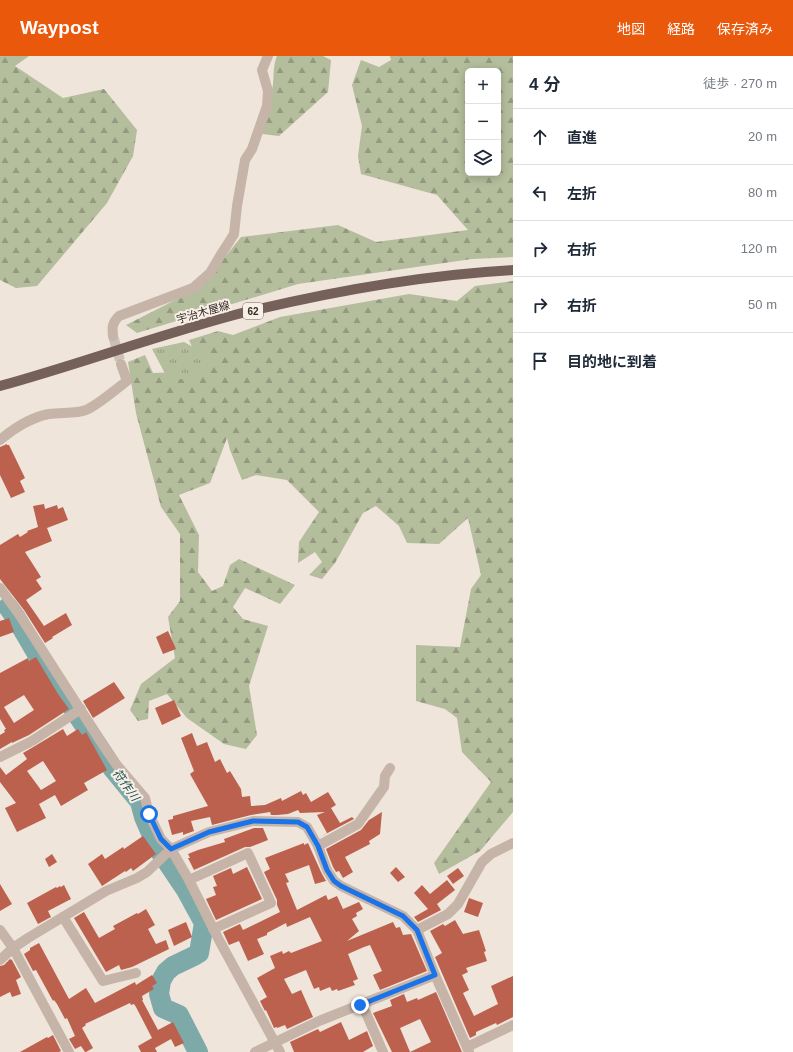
<!DOCTYPE html>
<html lang="ja">
<meta charset="utf-8">
<style>
body{margin:0;font-family:Helvetica,"Noto Sans JP",sans-serif;background:#f6f6f7;color:#1f2937}
.controls{position:absolute;right:12px;top:12px;display:grid;overflow:hidden;border-radius:6px;box-shadow:0 2px 10px #0003}
.controls button{width:36px;height:36px;display:grid;place-items:center;padding:0;border:0;border-bottom:1px solid #e0e1e3;background:#fff;color:#1f2937;font:20px sans-serif}
.stop{position:absolute;width:12px;height:12px;margin:-9px;border:3px solid #1a73e8;border-radius:50%;background:#fff}
.stop.end{background:#1a73e8;border-color:#fff;box-shadow:0 1px 4px #0008}
.list{margin:0;padding:0;list-style:none}
h2{display:flex;justify-content:space-between;align-items:center;height:52px;margin:0;padding:0 16px;font-size:17px}
h2 small{font-size:13px;font-weight:400;color:#747a83}
.list li{display:grid;grid-template-columns:26px 1fr auto;gap:12px;align-items:center;box-sizing:border-box;height:56px;padding:0 16px;border-top:1px solid #e0e1e3}
.list b{display:block;font-size:15px;white-space:nowrap}
.list em{font-size:13px;font-style:normal;color:#747a83}
.icon{flex:none;width:22px;height:22px;fill:none;stroke:currentColor;stroke-width:2;stroke-linecap:round;stroke-linejoin:round}
.map{position:relative;flex:none;width:513px;height:996px;overflow:hidden}
header{display:flex;align-items:center;gap:24px;box-sizing:border-box;height:56px;padding:0 20px;background:#ea580c;color:#fff}
header strong{font-size:19px}
nav{display:flex;gap:22px;margin-inline-start:auto;font-size:14px}
main{display:flex}
aside{flex:1;background:#fff}
.map>svg:first-child{display:block}
.forest{fill:url(#forest-firs);fill-rule:evenodd}
.park{fill:url(#park-tufts)}
.lines{fill:none;stroke-linecap:round;stroke-linejoin:round}
.river{stroke:#7daaa9;stroke-width:20}
.building{fill:#bc614d;fill-rule:evenodd}
.minor-tunnel{stroke:#cac0b7;stroke-width:10;stroke-dasharray:10 5;stroke-linecap:butt}
.minor{stroke:#c6b4a8;stroke-width:10}
.primary{stroke:#75615a;stroke-width:10}
.route{stroke:#1a73e8;stroke-width:5}
.labels{text-anchor:middle;dominant-baseline:central;stroke-width:4;stroke-linejoin:round;paint-order:stroke}
.shield{fill:#f8efe7;stroke:#6f6661;stroke-width:1}
.shield-label{font-size:10px;font-weight:bold;fill:#342b28}
.street-label{font-size:11px;fill:#342b28;stroke:#f8efe7}
.water-label{font-size:12px;font-style:italic;fill:#215152;stroke:#f8efe7}
</style>
<header>
<strong>Waypost</strong>
<nav><a>地図</a><a>経路</a><a>保存済み</a></nav>
</header>
<main>
<div class="map">
<svg width="513" height="996" viewBox="0 0 513 996">
<defs>
<pattern id="forest-firs" width="22" height="20" patternUnits="userSpaceOnUse"><rect width="22" height="20" fill="#b4bd9c"/><path d="M5 1l3.5 6h-7zM16 11l3.5 6h-7z" fill="#939a7f"/></pattern>
<pattern id="park-tufts" width="24" height="20" patternUnits="userSpaceOnUse"><rect width="24" height="20" fill="#b4bd9c"/><path d="M3 7l-1-3M5 7V3M7 7l1-3M15 17l-1-3M17 17v-4M19 17l1-3" fill="none" stroke="#939a7f"/></pattern>
</defs>
<rect width="100%" height="100%" fill="#efe5db"/>
<g class="forest">
<polygon points="0,0 29,0 15,10 63,42 104,33 137,74 133,100 107,147 37,230 16,232 0,224"/>
<path d="M277,0H323L331,4L328,36L279,80L262,78C267,62 270,46 273,28C274,19 273,9 277,0Z"/>
<path d="M390,0H513V201L472,203L298,228L137,277L126,269L201,231L241,181L338,169L376,186L468,174L437,139L361,118L358,100L362,70L352,29L361,4L379,11L391,4ZM468,15H498V117H468Z"/>
<polygon points="513,225 513,756 480,795 439,818 434,807 491,726 462,696 457,662 445,653 416,645 416,589 460,591 471,533 481,519 468,462 439,488 407,487 399,470 376,450 363,457 335,507 322,523 309,519 322,506 315,496 298,507 299,486 319,456 287,424 256,419 242,424 230,394 227,382 210,427 179,439 199,479 198,516 212,535 223,530 230,509 239,503 295,529 280,548 245,532 233,551 243,563 268,570 249,630 257,679 246,693 224,688 187,662 167,638 149,645 148,663 138,665 130,654 141,628 175,602 168,561 180,545 180,478 161,451 136,357 128,306 145,299 153,317 178,316 199,307 189,284 218,275 233,279 280,261 409,238 457,245 475,230"/>
</g>
<polygon class="park" points="184,286 213,302 196,323 168,323 152,293"/>
<g class="lines">
<polyline class="river" points="8,551 16,562 37,598 102,696 113,713 140,746 144,761 157,791 186,834 204,867 199,897 194,900 173,910 166,916 161,925 159,938 163,952 179,959 198,996"/>
</g>
<g class="building">
<polygon points="7,388 7,389 9,389 25,422 20,425 25,436 11,442 0,419 0,391"/>
<polygon points="44,448 45,453 57,449 58,453 63,451 68,464 47,472 52,485 25,496 41,521 36,524 42,533 26,544 44,570 66,557 72,569 52,581 53,582 45,587 24,554 0,523 0,489 18,478 20,481 28,476 27,475 38,471 33,450"/>
<polygon points="9,562 14,576 0,581 0,565"/>
<polygon points="168,575 176,593 163,598 156,581"/>
<path d="M36,601L58,638L69,653L29,679L12,687V686L0,693V679L5,676L4,674L6,673L0,663V617L28,602L29,605ZM24,639L34,654L14,667L4,651Z"/>
<polygon points="114,626 125,642 93,662 83,645"/>
<polygon points="174,644 181,660 162,669 155,652"/>
<path d="M63,673L67,680L78,673L82,679L86,676L107,714L84,727L88,734L61,750L55,739L39,748L46,762L17,776L5,752L16,747L0,726V711L6,719L27,703L23,697L35,690ZM43,705L56,725L41,734L27,715Z"/>
<polygon points="192,677 197,690 207,686 215,706 220,703 227,717 230,715 241,733 242,741 250,740 251,750 265,749 281,742 282,745 301,735 303,739 306,737 311,746 328,736 336,749 331,752 340,767 352,761 354,763 320,781 327,777 317,759 325,756 300,757 298,754 288,758 277,759 271,759 270,756 251,759 212,769 210,761 191,765 194,775 183,779 183,776 172,779 168,764 173,763 173,760 208,750 190,718 194,715 181,682"/>
<polygon points="382,756 380,778 369,785 370,788 345,801 353,816 343,822 339,815 336,816 333,811 326,793 361,774 369,764"/>
<polygon points="254,772 263,772 268,784 250,791 245,791 194,814 188,802 190,802 188,798 198,794 225,786 224,783"/>
<polygon points="143,780 156,798 133,815 131,812 126,816 125,815 102,830 88,808 102,798 105,803 123,791 124,793"/>
<polygon points="304,787 304,789 308,787 321,816 326,825 315,828 309,809 285,818 289,826 286,827 297,854 326,839 328,844 337,840 343,853 359,846 363,853 356,857 357,860 352,863 359,875 347,885 393,866 396,872 400,871 403,879 411,878 427,915 380,934 373,919 382,915 370,889 364,891 348,898 358,923 353,925 355,929 338,935 337,933 332,935 330,931 320,935 319,931 314,933 306,914 284,923 292,938 301,934 313,961 287,973 285,969 277,972 277,971 274,972 266,954 265,955 260,945 267,941 257,922 275,912 270,900 282,895 283,898 289,895 291,897 322,885 310,861 287,871 286,867 267,877 267,879 257,883 264,898 248,905 239,885 229,889 223,876 240,868 243,874 280,856 277,849 277,844 264,816 270,813 265,802"/>
<polygon points="52,798 57,806 49,811 45,803"/>
<polygon points="247,811 262,843 216,864 206,843 216,839 213,831 217,830 213,820 231,812 233,818"/>
<polygon points="396,811 405,821 398,826 390,817"/>
<polygon points="458,812 464,820 453,828 447,820"/>
<polygon points="447,824 455,834 437,848 441,854 418,866 414,861 428,853 414,837 422,829 430,838"/>
<polygon points="0,828 12,848 0,855"/>
<polygon points="64,829 71,843 48,855 51,861 38,868 27,847 56,831 57,832 60,830 61,831"/>
<polygon points="469,842 483,847 478,861 464,856"/>
<polygon points="146,853 155,869 148,873 156,888 166,884 169,893 132,911 121,914 119,909 106,916 74,862 84,856 99,882 115,873 113,870 137,857 138,858"/>
<polygon points="455,864 463,878 479,874 486,895 484,896 487,905 466,912 468,916 462,919 469,934 463,937 474,960 498,948 491,930 513,920 513,961 497,969 496,967 476,976 476,979 470,982 435,901 442,897 430,875 443,868 445,870"/>
<polygon points="186,866 192,881 174,890 168,874"/>
<polygon points="39,887 69,943 86,932 95,947 135,926 136,929 152,919 157,927 152,930 154,933 142,940 143,944 142,944 158,974 173,966 184,987 175,991 171,983 155,992 157,996 141,996 138,990 152,982 136,951 134,948 131,949 130,947 85,968 86,969 82,972 93,992 86,996 85,996 81,990 75,993 69,983 75,980 67,962 65,963 57,948 54,944 53,945 36,914 33,915 24,898 30,894 30,892"/>
<polygon points="10,903 12,904 21,921 16,924 21,938 12,941 10,936 0,941 0,910 4,909"/>
<path d="M436,936L462,996H392L373,957L392,950L390,944L404,938L407,946L417,942L418,944ZM420,963L431,986L410,996L400,972Z"/>
<polygon points="341,966 349,984 367,975 373,990 363,996 294,996 290,986 318,973 320,976"/>
<polygon points="53,979 61,995 59,996 20,996 47,981 48,982"/>
</g>
<g class="lines">
<polyline class="minor-tunnel" points="113,280 121,308"/>
<g class="minor">
<path d="M113,280C112,271 112,267 119,260L193,232L210,217L220,200L229,186L234,178L237,150L245,104L252,93L267,50L268,35L262,14L268,0"/>
<path d="M0,384C13,373 32,361 49,358C61,356 75,358 86,354C98,349 116,333 127,325L121,308"/>
<polyline points="0,532 19,558 105,692 116,708 145,742 149,758 161,783 171,793 189,824 219,884 280,996"/>
<polyline points="0,701 32,685 81,653"/>
<polyline points="318,790 358,768 384,731 385,720 390,712"/>
<polyline points="189,824 248,797 271,847 213,873"/>
<polyline points="63,861 103,925 136,917"/>
<polyline points="0,874 13,892 69,996"/>
<polyline points="417,874 448,858 458,848 482,806 491,798 513,787"/>
<polyline points="0,904 13,892 28,882 106,835 137,822 147,816 171,793 209,776 253,765 298,766 307,771 318,790 327,814 334,825 341,830 403,860 417,874 435,919 469,996"/>
<polyline points="360,949 366,957 383,996"/>
<polyline points="467,991 513,969"/>
<polyline points="255,996 319,965 435,919"/>
</g>
<path class="primary" d="M0,330C80,308 158,279 238,258C328,236 420,219 513,214"/>
</g>
<g class="lines">
<polyline class="route" points="149,758 161,783 171,793 209,776 253,765 298,766 307,771 318,790 327,814 334,825 341,830 403,860 417,874 435,919 360,949"/>
</g>
<g class="labels">
<rect class="shield" x="243" y="247" width="20" height="16" rx="3"/>
<g class="shield-label">
<text x="253" y="255">62</text>
</g>
<g class="street-label">
<text transform="translate(203 256) rotate(-16)">宇治木屋線</text>
</g>
<g class="water-label">
<text transform="translate(126 729) rotate(54)">符作川</text>
</g>
</g>
</svg>
<div class="controls">
<button>+</button>
<button>−</button>
<button><svg class="icon" aria-label="layers" viewBox="0 0 24 24"><path d="M12 4l9 5-9 5-9-5zM3 14l9 5 9-5"/></svg></button>
</div>
<div class="stop" style="left:149px;top:758px"></div>
<div class="stop end" style="left:360px;top:949px"></div>
</div>
<aside>
<h2>4 分<small>徒歩 · 270 m</small></h2>
<ul class="list">
<li><svg class="icon" aria-label="ahead" viewBox="0 0 24 24"><path d="M12 20V5M6 11l6-6 6 6"/></svg><div><b>直進</b></div><em>20 m</em></li>
<li><svg class="icon" aria-label="left" viewBox="0 0 24 24"><path d="M17 20v-9H6M10 6l-5 5 5 5"/></svg><div><b>左折</b></div><em>80 m</em></li>
<li><svg class="icon" aria-label="right" viewBox="0 0 24 24"><path d="M7 20v-9h11M14 6l5 5-5 5"/></svg><div><b>右折</b></div><em>120 m</em></li>
<li><svg class="icon" aria-label="right" viewBox="0 0 24 24"><path d="M7 20v-9h11M14 6l5 5-5 5"/></svg><div><b>右折</b></div><em>50 m</em></li>
<li><svg class="icon" aria-label="arrive" viewBox="0 0 24 24"><path d="M6 21V4h12l-3 4 3 4H6"/></svg><div><b>目的地に到着</b></div></li>
</ul>
</aside>
</main>
